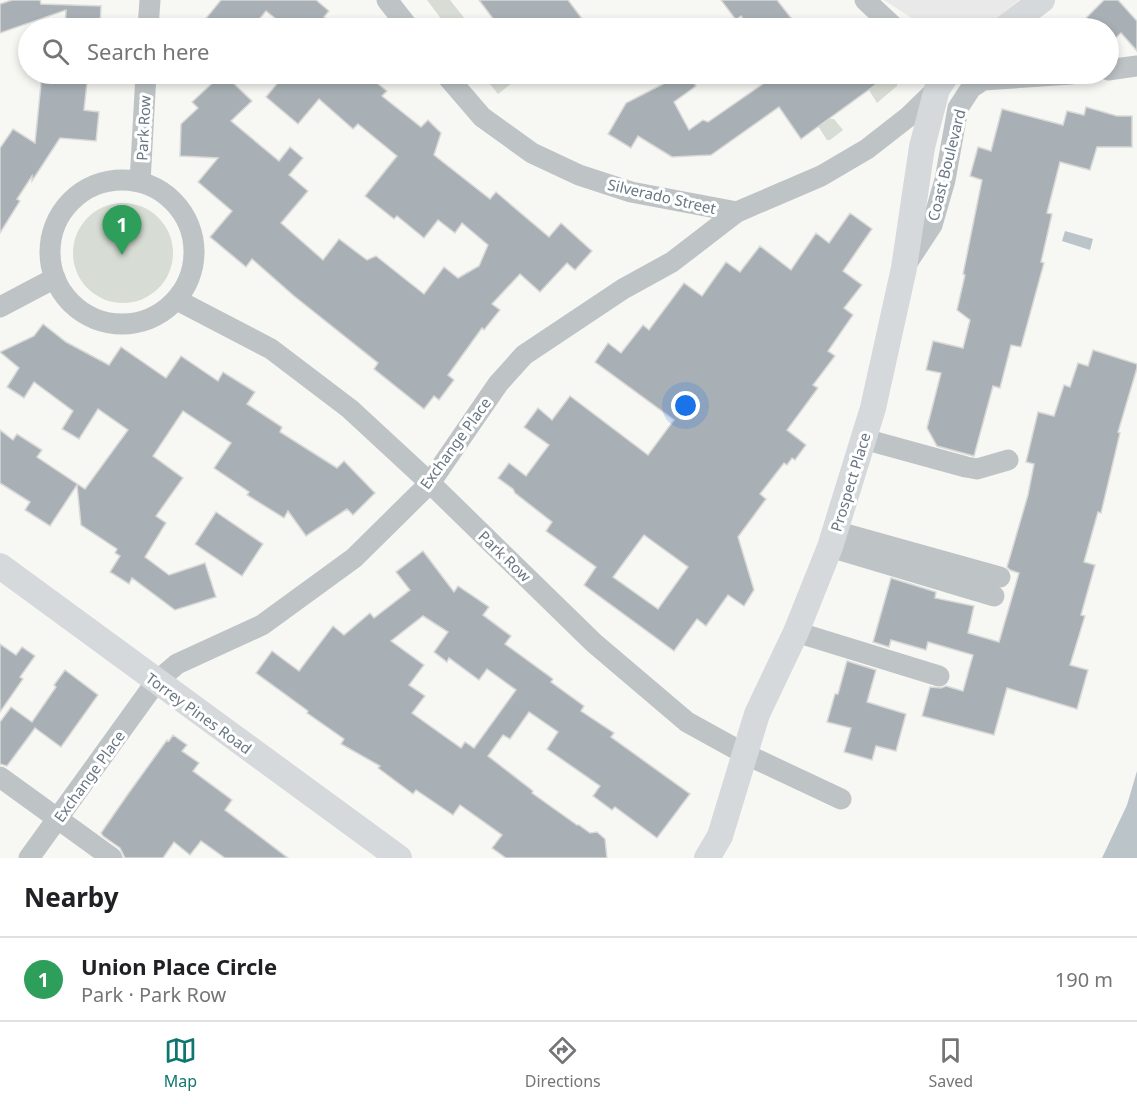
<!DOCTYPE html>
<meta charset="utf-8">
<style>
body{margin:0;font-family:"Noto Sans",sans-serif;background:#f6f6f6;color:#202124}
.you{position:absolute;left:686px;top:406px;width:21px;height:21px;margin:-15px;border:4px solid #fff;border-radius:50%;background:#1a73e8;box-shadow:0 0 0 9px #1a73e833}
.badge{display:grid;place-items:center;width:39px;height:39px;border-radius:50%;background:#0f766e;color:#fff;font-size:20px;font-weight:700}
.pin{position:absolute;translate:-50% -50px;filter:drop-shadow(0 2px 3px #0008)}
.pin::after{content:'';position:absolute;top:32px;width:21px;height:18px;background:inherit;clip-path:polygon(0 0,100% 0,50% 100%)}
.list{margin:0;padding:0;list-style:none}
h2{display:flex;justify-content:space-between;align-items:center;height:78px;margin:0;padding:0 24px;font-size:26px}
h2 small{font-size:20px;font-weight:400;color:#757577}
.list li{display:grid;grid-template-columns:39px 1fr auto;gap:18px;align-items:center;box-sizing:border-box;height:84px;padding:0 24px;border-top:2px solid #e0e0e0}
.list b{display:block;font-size:22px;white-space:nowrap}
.list p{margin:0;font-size:20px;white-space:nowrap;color:#757577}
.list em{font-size:20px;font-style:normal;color:#757577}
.icon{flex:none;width:33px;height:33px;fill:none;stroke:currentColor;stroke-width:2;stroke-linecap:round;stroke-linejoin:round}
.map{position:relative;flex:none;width:1137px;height:858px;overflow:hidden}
.search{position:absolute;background:#fff;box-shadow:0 3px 9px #0003;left:18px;right:18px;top:18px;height:66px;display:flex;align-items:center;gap:15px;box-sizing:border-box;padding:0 21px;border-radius:33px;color:#757577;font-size:22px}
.sheet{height:162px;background:#fff}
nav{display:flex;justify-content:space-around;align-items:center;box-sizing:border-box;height:84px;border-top:2px solid #e0e0e0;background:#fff;font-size:16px;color:#757577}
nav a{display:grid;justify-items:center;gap:3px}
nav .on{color:#0f766e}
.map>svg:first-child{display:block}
.built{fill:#e8e9e8}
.green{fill:#d7dcd4}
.water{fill:#bac4c9}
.building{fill:#a8b0b5;stroke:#d9d9d7;stroke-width:1.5;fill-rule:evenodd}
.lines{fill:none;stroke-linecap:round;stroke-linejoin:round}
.minor{stroke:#bec3c6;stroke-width:21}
.major{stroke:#d5d9dc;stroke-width:26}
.labels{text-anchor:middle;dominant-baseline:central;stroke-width:6;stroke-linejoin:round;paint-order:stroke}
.street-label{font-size:15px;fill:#687784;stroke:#fff}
</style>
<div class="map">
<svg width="1137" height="858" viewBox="0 0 1137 858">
<rect width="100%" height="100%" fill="#f7f7f4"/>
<polygon class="built" points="884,0 1019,0 986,28 927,28"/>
<g class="green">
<polygon points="427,0 450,0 472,28 448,28"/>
<polygon points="482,74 505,74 512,83 498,94"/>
<polygon points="871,74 897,74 897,86 877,103 869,90 878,83"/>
<polygon points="828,119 834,119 843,130 830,140 827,140 818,126"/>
<circle cx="123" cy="253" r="50"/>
</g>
<g class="water">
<polygon points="1065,231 1093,239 1090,250 1062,241"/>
<polygon points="1137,771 1137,858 1102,858 1127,805"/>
</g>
<g class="building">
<polygon points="12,0 40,0 41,4 101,6 100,28 65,28 66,10 0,33 0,4"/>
<polygon points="221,0 316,0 329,11 324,17 337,28 287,28 266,11 252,28 198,28"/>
<polygon points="479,0 568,0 589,28 500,28"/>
<polygon points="721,0 777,0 799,28 750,28 741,16 736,20"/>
<polygon points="1104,0 1118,0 1137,21 1137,51 1121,33 1108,45 1108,28 1076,28"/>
<polygon points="42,74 88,74 84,110 99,112 96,141 60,138 32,181 32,176 17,199 20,201 0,233 0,148 13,129 35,143"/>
<polygon points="222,74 224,74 252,101 231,121 279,161 290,147 303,158 289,175 308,191 281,223 323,260 339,239 367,260 376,256 424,294 444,267 458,278 479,266 488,245 462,223 455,233 438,220 424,238 397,216 394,219 365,196 397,156 358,124 353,129 319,99 298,124 266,97 285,74 385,74 377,83 387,91 382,96 421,127 428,120 441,133 434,155 490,199 496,192 549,237 561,223 592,251 575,270 567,263 540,292 520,274 492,304 500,310 484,330 482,328 448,375 454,380 439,400 434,396 424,409 374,369 378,363 294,296 252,259 246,267 210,237 232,211 198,182 218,158 180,156 181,124 198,108 192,102"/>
<polygon points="661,74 688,74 696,86 674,102 689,130 703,120 708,122 777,74 871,74 878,83 801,139 779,107 711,155 672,157 638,136 631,148 608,134 626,103 667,82"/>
<polygon points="1086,107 1117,116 1132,116 1132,147 1097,147 1090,170 1060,162 1047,213 1052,214 1041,262 1044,263 1021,347 1011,345 1000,388 993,386 974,456 937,446 927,428 941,373 926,370 933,341 963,348 970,320 957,310 965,275 963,274 982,180 970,176 978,147 991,151 1002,109 1063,125 1067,111 1084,115"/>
<path d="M850,213L872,229L843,271L862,285L844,308L853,315L828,351L835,356L813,385L818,388L787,430L806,445L795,460L792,458L787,465L784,463L760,494L766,499L738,537L754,590L744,606L728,595L706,626L697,619L674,651L584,585L596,567L546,531L552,522L515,493L513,489L498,478L509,463L526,476L549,445L524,427L538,408L552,420L570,396L648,455L674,420L595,362L608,343L621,353L643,325L649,330L684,283L702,296L726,262L740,272L760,246L791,270L816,233L829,243ZM644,535L688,567L658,609L613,577Z"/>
<polygon points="43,324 66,342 109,365 121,347 166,378 181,356 218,381 223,372 255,392 247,404 282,427 280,432 337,468 344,461 375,493 353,515 347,509 306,536 288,511 284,518 247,495 249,492 214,468 231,443 183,411 153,456 183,478 156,516 166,523 145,557 169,575 205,563 216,597 175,610 132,578 129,584 110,572 120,556 115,553 117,549 81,525 77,485 50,526 25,510 30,502 0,483 0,430 13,440 17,434 42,450 37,457 85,489 128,430 98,409 79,439 62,429 73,411 34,382 24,398 7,387 19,368 0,352 34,336"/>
<polygon points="1093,350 1137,364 1137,368 1118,432 1120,433 1101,513 1098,512 1084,562 1095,565 1081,615 1085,616 1070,665 1088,670 1077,709 1007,688 994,735 922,716 930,687 941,688 946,686 963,691 973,655 928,642 926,650 891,640 889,647 873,642 891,578 936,592 935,598 974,606 968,633 999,642 1019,573 1010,570 1007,567 1028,495 1034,464 1026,462 1038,412 1054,416 1064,385 1070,387 1078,363 1088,366"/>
<polygon points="216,512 263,544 242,576 195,544"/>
<path d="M423,551L454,592L458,586L489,607L483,615L511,636L505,644L553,679L551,682L584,706L581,711L614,733L611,737L690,794L657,838L615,807L612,810L593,796L600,786L547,749L558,732L529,712L510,739L503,735L488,756L533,791L532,793L577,825H579L590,833L597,832L605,839L607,858H506L492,848L502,835L460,805L453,815L416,790L413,794L378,768L380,766L341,744L344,739L307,713L308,711L256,673L272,651L299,671L333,626L344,635L370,613L374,618L410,590L396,572ZM423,616L448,632L434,652L447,662L449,658L479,680L487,669L516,690L474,748L465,742L461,748L412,713L425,696L409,685L424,665L391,641Z"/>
<polygon points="0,644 16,655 22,647 35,656 20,677 23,679 0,712"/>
<polygon points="847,661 876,670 867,702 906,714 896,751 876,746 872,760 844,752 851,728 827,722 835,694 838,694"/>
<polygon points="65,670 98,695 61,747 35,728 7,766 0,764 0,722 11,707 32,722 56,687 54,685"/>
<polygon points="173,735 187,745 182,751 199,763 193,771 232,800 225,810 288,858 225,858 201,841 190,855 174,842 163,858 125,858 120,848 103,836 101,833 128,794 167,740 169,741"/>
</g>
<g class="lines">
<g class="minor">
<polyline points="387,0 409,28"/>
<polyline points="865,0 895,28"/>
<polyline points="148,28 150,0"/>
<polyline points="1108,70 1137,66"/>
<polyline points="445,74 482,117 532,153 579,175 631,192 737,212"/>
<circle cx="122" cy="252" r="72"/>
<polyline points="140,182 146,74"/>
<polyline points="905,266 932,225 945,180 958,108 971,88 983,80 1071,74"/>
<polyline points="177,300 271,349 350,409 430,483 594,643 687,722 745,754 841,799"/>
<polyline points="0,307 55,278"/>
<polyline points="864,439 966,467 977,469 1008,460"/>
<polyline points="835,531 1000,577"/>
<polyline points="830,547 994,596"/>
<polyline points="796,632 939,676"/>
<polyline points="0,777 112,858"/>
<polyline points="29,858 156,682 177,664 262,625 354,558 430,483 498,384 524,355 623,289 672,262 737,212 821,176 867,149 908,117 937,89 936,86"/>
</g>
<g class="major">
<polyline points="1005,28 1042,0"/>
<polyline points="0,566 399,858"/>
<polyline points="707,858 720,836 757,714 796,632 830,547 873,408 904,268 922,147 937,89 947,74"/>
</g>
</g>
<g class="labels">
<g class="street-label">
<text transform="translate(143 128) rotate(-87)">Park Row</text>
<text transform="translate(946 165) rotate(-76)">Coast Boulevard</text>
<text transform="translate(662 196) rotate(13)">Silverado Street</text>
<text transform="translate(455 443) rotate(-54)">Exchange Place</text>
<text transform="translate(850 482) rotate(-73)">Prospect Place</text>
<text transform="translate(505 556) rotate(44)">Park Row</text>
<text transform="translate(199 713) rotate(36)">Torrey Pines Road</text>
<text transform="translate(89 776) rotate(-54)">Exchange Place</text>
</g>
</g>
</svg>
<div class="you"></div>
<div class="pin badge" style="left:122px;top:255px;background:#2e9e5b">1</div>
<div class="search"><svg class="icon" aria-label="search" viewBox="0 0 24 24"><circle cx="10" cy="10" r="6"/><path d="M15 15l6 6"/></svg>Search here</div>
</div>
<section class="sheet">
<h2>Nearby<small></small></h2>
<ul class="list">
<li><span class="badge" style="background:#2e9e5b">1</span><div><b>Union Place Circle</b><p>Park · Park Row</p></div><em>190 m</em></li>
</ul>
</section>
<nav>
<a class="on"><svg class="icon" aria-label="map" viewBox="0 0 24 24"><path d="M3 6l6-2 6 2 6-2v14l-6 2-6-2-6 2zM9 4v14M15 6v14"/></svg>Map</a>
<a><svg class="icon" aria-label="directions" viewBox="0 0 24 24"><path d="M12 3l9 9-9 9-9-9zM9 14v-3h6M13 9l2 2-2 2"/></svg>Directions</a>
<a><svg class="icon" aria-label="saved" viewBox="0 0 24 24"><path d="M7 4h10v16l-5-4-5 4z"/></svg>Saved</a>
</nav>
